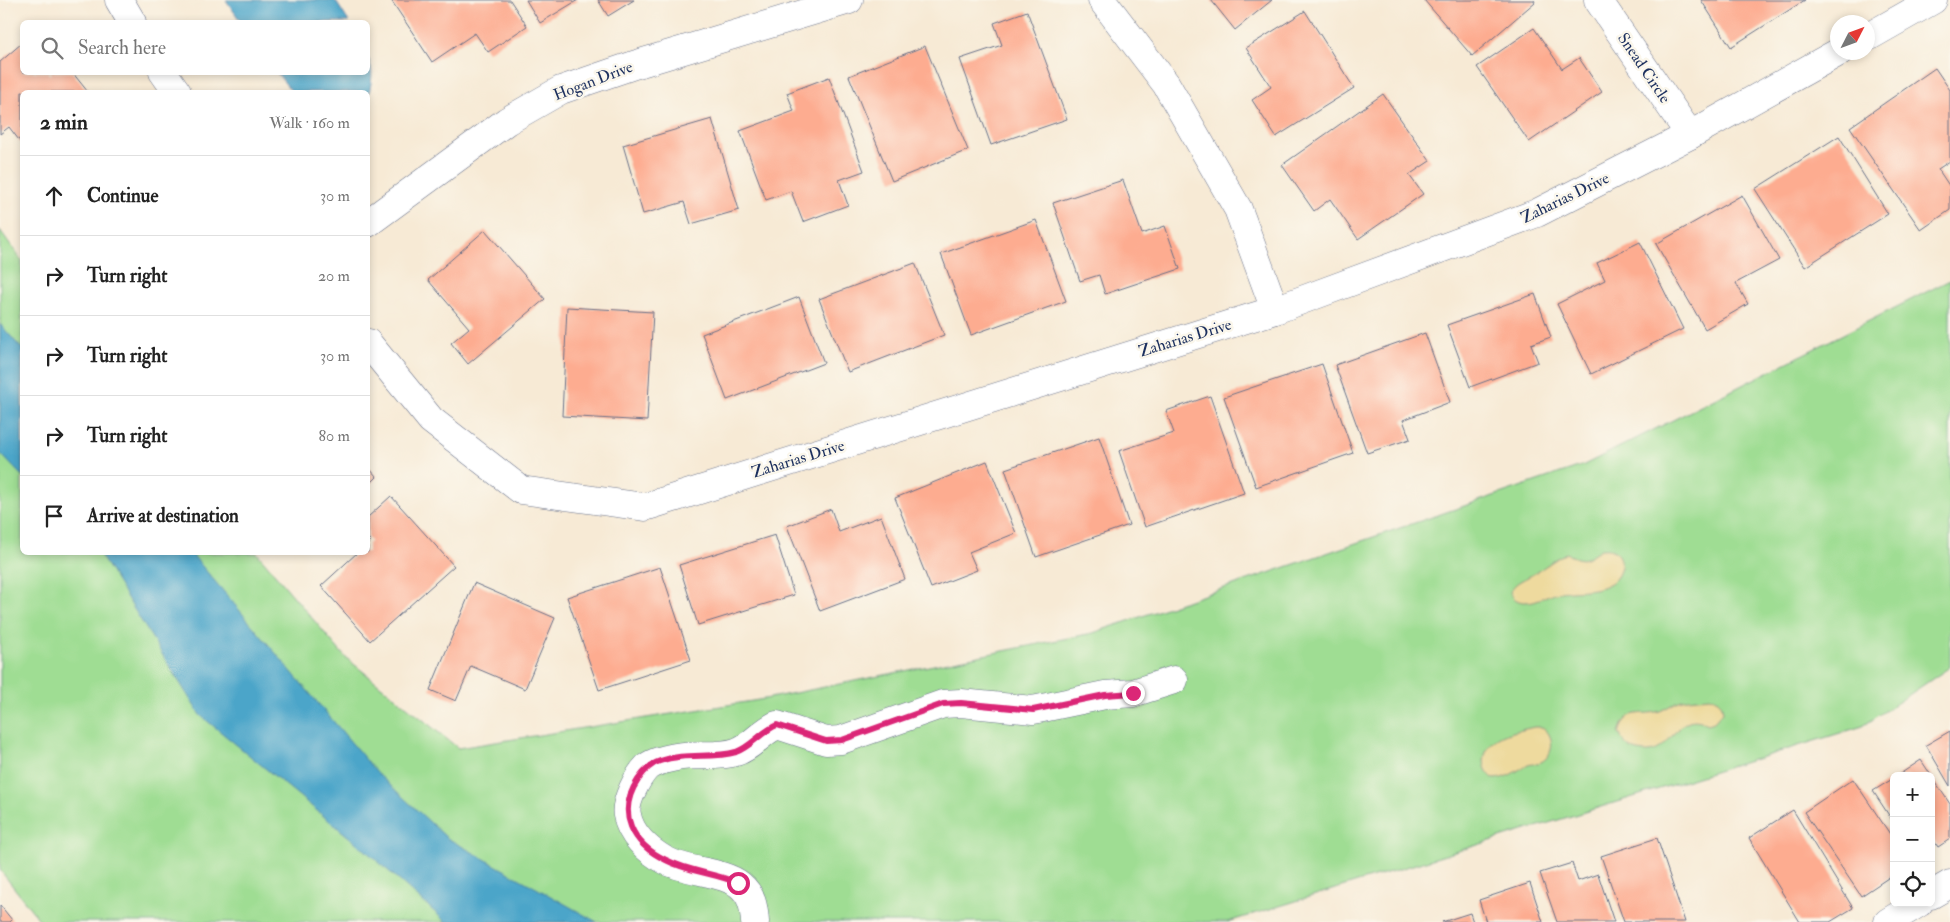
<!DOCTYPE html>
<meta charset="utf-8">
<style>
body{margin:0;font-family:"IM FELL Double Pica",serif;background:#f6f6f6;color:#222}
.controls{position:absolute;right:15px;bottom:15px;display:grid;overflow:hidden;border-radius:8px;box-shadow:0 2px 8px #0003}
.controls button{width:45px;height:45px;display:grid;place-items:center;padding:0;border:0;border-bottom:1px solid #e0e0e0;background:#fff;color:#222;font:25px sans-serif}
.compass{position:absolute;left:1830px;top:15px;width:45px;height:45px;border-radius:50%;background:#fff;box-shadow:0 2px 8px #0003;rotate:48deg}
.stop{position:absolute;width:15px;height:15px;margin:-11px;border:4px solid #db2777;border-radius:50%;background:#fff}
.stop.end{background:#db2777;border-color:#fff;box-shadow:0 1px 5px #0008}
.list{margin:0;padding:0;list-style:none}
h2{display:flex;justify-content:space-between;align-items:center;height:65px;margin:0;padding:0 20px;font-size:21px}
h2 small{font-size:16px;font-weight:400;color:#767676}
.list li{display:grid;grid-template-columns:32px 1fr auto;gap:15px;align-items:center;box-sizing:border-box;height:80px;padding:0 20px;border-top:1px solid #e0e0e0}
.list b{display:block;font-size:19px;white-space:nowrap}
.list em{font-size:16px;font-style:normal;color:#767676}
.icon{flex:none;width:28px;height:28px;fill:none;stroke:currentColor;stroke-width:2;stroke-linecap:round;stroke-linejoin:round}
.map{position:relative;flex:none;width:1950px;height:922px;overflow:hidden}
.search{position:absolute;background:#fff;box-shadow:0 2px 8px #0003;left:20px;top:20px;width:350px;height:55px;display:flex;align-items:center;gap:12px;box-sizing:border-box;padding:0 18px;border-radius:8px;color:#767676;font-size:19px}
.panel{position:absolute;background:#fff;box-shadow:0 2px 8px #0003;left:20px;top:90px;width:350px;height:465px;border-radius:8px}
.map>svg:first-child{display:block}
.green{fill:#9fdd93;stroke:#5d8678}
.sand{fill:#eeda9e;stroke:#84847e}
.water{fill:#4ba5c9;stroke:#336a94}
.building{fill:#fdac90}
.lines{fill:none;stroke-linecap:round;stroke-linejoin:round}
.minor-casing{stroke:#687088;stroke-width:29}
.minor{stroke:#fff;stroke-width:28}
.route{stroke:#db2777;stroke-width:6}
.labels{text-anchor:middle;dominant-baseline:central;stroke-width:5;stroke-linejoin:round;paint-order:stroke}
.street-label{font-size:16px;fill:#1b2f5e;stroke:#fbf7ec}
</style>
<div class="map">
<svg width="1950" height="922" viewBox="0 0 1950 922">
<rect width="100%" height="100%" fill="#fbf7ec"/>
<filter id="ink" filterUnits="userSpaceOnUse"><feTurbulence type="fractalNoise" baseFrequency=".02" numOctaves="2"/><feDisplacementMap in="SourceGraphic" scale="10" xChannelSelector="R" yChannelSelector="G"/><feConvolveMatrix kernelMatrix="1 2 1 2 8 2 1 2 1" color-interpolation-filters="sRGB"/></filter>
<filter id="wash" filterUnits="userSpaceOnUse"><feTurbulence type="fractalNoise" baseFrequency=".0096" numOctaves="4" result="noise"/><feDisplacementMap in="SourceGraphic" scale="20" xChannelSelector="R" yChannelSelector="G"/><feGaussianBlur stdDeviation="1.12" result="paint"/><feColorMatrix in="noise" values="0 0 0 0 0 0 0 0 0 0 0 0 0 0 0 0 0 1.4 0 .05"/><feComposite in="paint" operator="in"/></filter>
<g filter="url(#wash)">
<rect width="100%" height="100%" fill="#f7ead5"/>
<polygon class="green" points="0,230 22,261 22,552 257,553 345,657 458,748 765,699 1093,633 1584,465 1950,280 1950,667 1863,726 1228,922 41,922 0,870"/>
<g class="sand">
<path d="M1601,549C1604,549 1609,548 1612,550C1628,556 1621,578 1609,584C1593,593 1572,589 1555,593C1544,596 1537,602 1525,602C1518,602 1513,599 1510,592C1515,581 1526,579 1535,573C1546,566 1555,559 1566,553C1585,563 1584,559 1601,549Z"/>
<path d="M1710,697C1719,699 1722,702 1723,712L1714,722L1708,724C1702,721 1696,719 1689,721C1669,730 1667,758 1638,751C1628,749 1623,742 1619,733C1627,706 1640,717 1660,711C1668,708 1674,702 1682,700C1691,698 1701,698 1710,697Z"/>
<path d="M1534,727H1542C1555,735 1555,755 1541,762C1536,765 1531,763 1526,766C1516,771 1506,779 1494,779C1487,773 1482,766 1485,755C1492,733 1515,732 1534,727Z"/>
</g>
<g class="water">
<polygon points="226,0 335,0 349,22 241,22"/>
<path d="M368,58C374,71 372,82 368,96V92H292L277,73L368,72Z"/>
<polygon points="0,324 22,349 22,476 0,453"/>
<polygon points="99,553 191,553 378,774 447,838 597,922 446,922 365,850 200,715"/>
</g>
<g id="blocks">
<g class="building">
<polygon points="391,0 510,0 527,26 488,52 475,33 432,62"/>
<polygon points="526,0 578,0 540,23"/>
<polygon points="598,0 634,0 608,16"/>
<polygon points="1211,0 1272,0 1235,30"/>
<polygon points="1424,0 1534,0 1535,2 1472,56"/>
<polygon points="1701,0 1805,0 1731,47"/>
<polygon points="1027,11 1067,119 991,145 960,59 1002,45 994,23"/>
<polygon points="1305,11 1354,88 1276,137 1252,100 1271,87 1246,48"/>
<polygon points="1534,28 1562,69 1579,58 1602,92 1529,142 1477,67"/>
<polygon points="22,43 22,72 48,72 49,75 52,72 72,72 88,92 22,92 22,144 9,127 0,134 0,62"/>
<polygon points="925,46 968,150 892,181 849,76"/>
<polygon points="1935,68 1950,90 1950,161 1938,169 1950,187 1950,210 1921,230 1850,127"/>
<polygon points="829,77 864,171 839,180 848,205 803,222 791,191 766,200 740,131 794,111 787,93"/>
<polygon points="1383,94 1430,161 1409,175 1423,194 1358,239 1330,199 1314,211 1282,165"/>
<polygon points="712,119 739,210 691,224 684,202 643,214 623,145"/>
<polygon points="1839,136 1888,214 1805,267 1755,189"/>
<polygon points="1123,180 1142,234 1165,226 1180,269 1105,294 1099,275 1080,281 1053,203"/>
<polygon points="1742,195 1779,260 1736,283 1748,304 1705,329 1656,244"/>
<polygon points="1036,220 1066,301 971,335 941,254"/>
<polygon points="485,230 545,299 468,364 451,343 469,328 428,280"/>
<polygon points="1640,242 1683,329 1591,374 1557,304 1605,280 1597,263"/>
<polygon points="915,263 944,335 848,372 819,299"/>
<polygon points="1535,294 1551,337 1531,344 1538,362 1470,387 1447,325"/>
<polygon points="799,297 824,363 727,400 702,334"/>
<polygon points="567,307 653,312 647,421 562,416"/>
<polygon points="1425,333 1450,402 1403,420 1410,439 1367,453 1335,365"/>
<polygon points="1322,364 1353,453 1256,487 1224,397"/>
<polygon points="1210,396 1244,493 1145,527 1119,451 1174,433 1166,411"/>
<polygon points="1099,437 1129,525 1036,557 1005,469"/>
<polygon points="987,461 1016,533 969,552 977,570 931,588 895,498"/>
<polygon points="368,467 377,477 368,486"/>
<polygon points="391,496 454,566 370,641 321,586 358,552 368,552 368,544 371,541 368,538 368,517"/>
<polygon points="831,509 839,532 881,516 905,579 820,611 787,526"/>
<polygon points="775,535 794,595 698,625 679,565"/>
<polygon points="660,567 691,660 599,690 567,597"/>
<polygon points="474,583 555,618 525,689 471,666 456,701 430,690"/>
<polygon points="1950,731 1950,786 1926,745"/>
<polygon points="1921,760 1950,804 1950,839 1938,847 1931,837 1931,776 1897,776"/>
<polygon points="1894,778 1894,823 1873,791"/>
<polygon points="1853,779 1894,840 1894,874 1861,896 1804,812"/>
<polygon points="1793,810 1853,908 1830,922 1800,922 1749,838"/>
<polygon points="1657,838 1685,922 1624,922 1601,856"/>
<polygon points="1572,863 1578,881 1598,874 1614,922 1557,922 1540,873"/>
<polygon points="1530,883 1543,922 1486,922 1479,900"/>
<polygon points="0,905 12,920 10,922 0,922"/>
<polygon points="1470,913 1473,922 1442,922"/>
</g>
</g>
</g>
<g filter="url(#ink)">
<use href="#blocks" fill-opacity="0" stroke="#687088" stroke-width="1"/>
<g class="lines">
<defs>
<g id="minor">
<polyline points="119,0 132,22"/>
<polyline points="1102,0 1166,84 1238,209 1275,310"/>
<polyline points="1598,0 1690,135"/>
<polyline points="1868,37 1933,0"/>
<polyline points="163,72 177,92"/>
<polyline points="368,223 507,121 561,90 634,65 849,0"/>
<polyline points="368,343 431,420 521,490 645,507 1275,310 1537,213 1690,135 1839,52"/>
<polyline points="1931,895 1950,884"/>
<path d="M755,922C754,907 752,895 740,885C723,871 686,872 665,860C648,851 630,834 627,815C624,802 638,776 647,767C655,761 666,759 676,757C696,753 717,758 736,752C752,747 762,731 777,725L826,741L841,740L943,704L961,703L1033,710L1105,695L1133,693L1174,680"/>
<polyline points="1888,922 1919,903"/>
</g>
</defs>
<use href="#minor" class="minor-casing"/>
<use href="#minor" class="minor"/>
</g>
</g>
<g class="lines" filter="url(#ink)">
<path class="route" d="M738,883C715,873 689,872 666,860C632,844 616,813 638,780C644,771 650,764 660,761C685,752 712,759 736,752C751,747 762,731 777,725L826,741L842,740L943,704L961,703L1033,710L1105,695L1133,693"/>
</g>
<g class="labels">
<g class="street-label">
<text transform="translate(1644 68) rotate(56)">Snead Circle</text>
<text transform="translate(593 81) rotate(-21)">Hogan Drive</text>
<text transform="translate(1565 198) rotate(-26)">Zaharias Drive</text>
<text transform="translate(1185 338) rotate(-17)">Zaharias Drive</text>
<text transform="translate(798 459) rotate(-17)">Zaharias Drive</text>
</g>
</g>
</svg>
<div class="controls">
<button>+</button>
<button>−</button>
<button><svg class="icon" aria-label="locate" viewBox="0 0 24 24"><circle cx="12" cy="12" r="6"/><path d="M12 2v4M12 18v4M2 12h4M18 12h4"/></svg></button>
</div>
<svg class="compass" viewBox="-18 -18 36 36"><path d="M0-13l5 13h-10z" fill="#e53935"/><path d="M0 13l5-13h-10z" fill="#767676"/></svg>
<div class="stop" style="left:738px;top:883px"></div>
<div class="stop end" style="left:1133px;top:693px"></div>
<div class="search"><svg class="icon" aria-label="search" viewBox="0 0 24 24"><circle cx="10" cy="10" r="6"/><path d="M15 15l6 6"/></svg>Search here</div>
<section class="panel">
<h2>2 min<small>Walk · 160 m</small></h2>
<ul class="list">
<li><svg class="icon" aria-label="ahead" viewBox="0 0 24 24"><path d="M12 20V5M6 11l6-6 6 6"/></svg><div><b>Continue</b></div><em>30 m</em></li>
<li><svg class="icon" aria-label="right" viewBox="0 0 24 24"><path d="M7 20v-9h11M14 6l5 5-5 5"/></svg><div><b>Turn right</b></div><em>20 m</em></li>
<li><svg class="icon" aria-label="right" viewBox="0 0 24 24"><path d="M7 20v-9h11M14 6l5 5-5 5"/></svg><div><b>Turn right</b></div><em>30 m</em></li>
<li><svg class="icon" aria-label="right" viewBox="0 0 24 24"><path d="M7 20v-9h11M14 6l5 5-5 5"/></svg><div><b>Turn right</b></div><em>80 m</em></li>
<li><svg class="icon" aria-label="arrive" viewBox="0 0 24 24"><path d="M6 21V4h12l-3 4 3 4H6"/></svg><div><b>Arrive at destination</b></div></li>
</ul>
</section>
</div>
